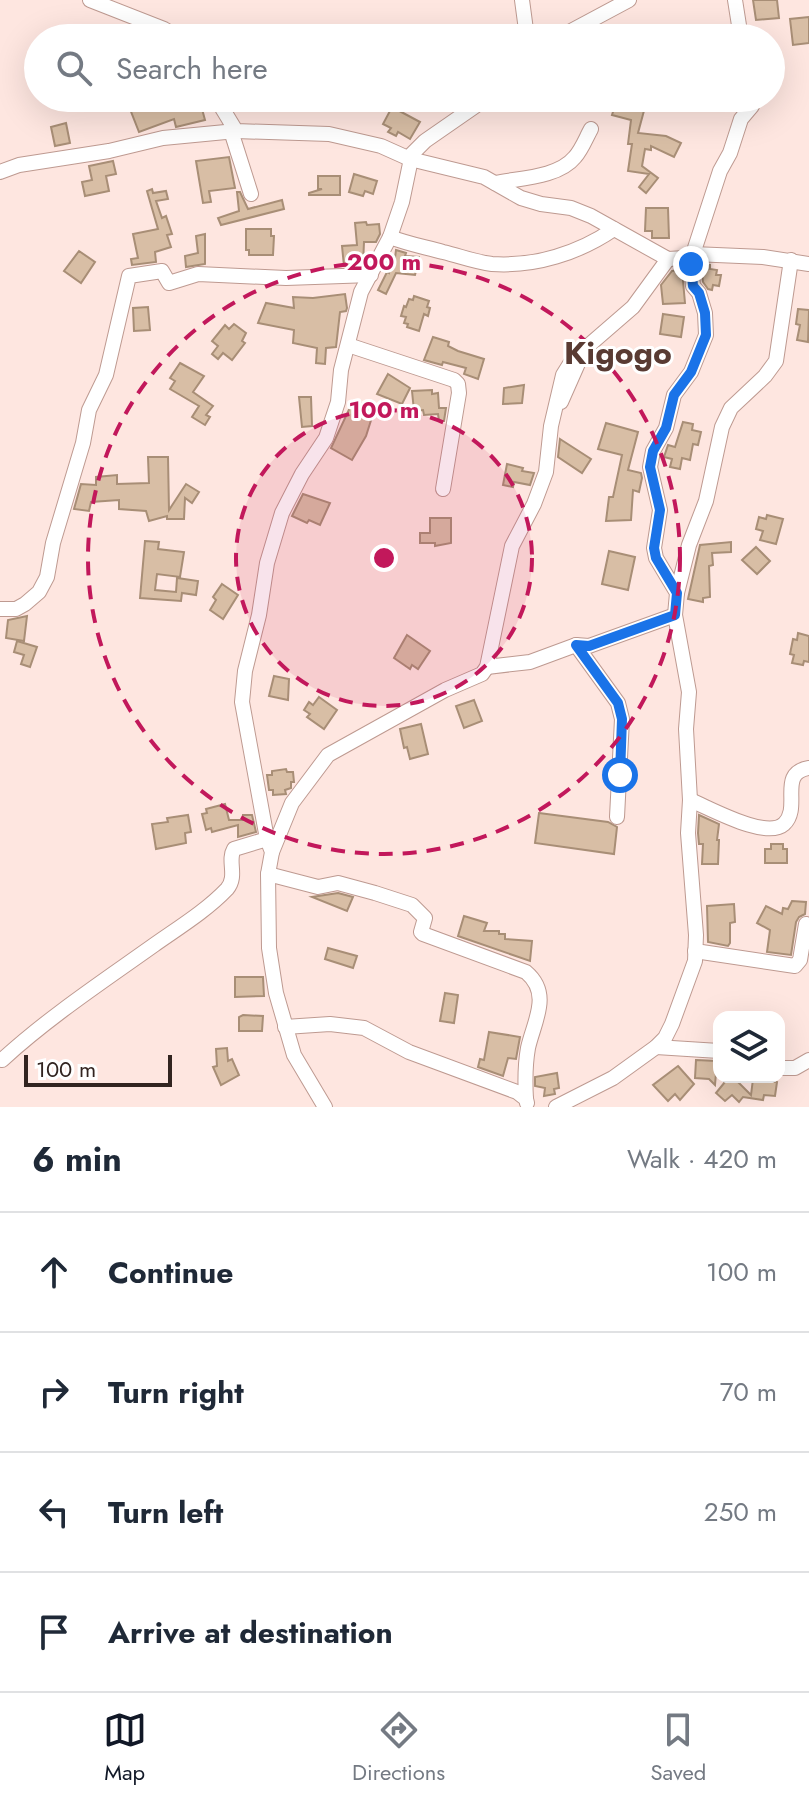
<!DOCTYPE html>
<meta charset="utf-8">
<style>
body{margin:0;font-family:Jost,sans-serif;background:#f2f2f3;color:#1f2937}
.controls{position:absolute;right:24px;bottom:24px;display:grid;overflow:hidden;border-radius:16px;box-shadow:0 8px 32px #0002}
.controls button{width:72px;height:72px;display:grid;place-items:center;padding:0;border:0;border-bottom:2px solid #e0e1e3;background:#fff;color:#1f2937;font:40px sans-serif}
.scale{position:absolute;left:24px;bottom:20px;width:148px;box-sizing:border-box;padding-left:8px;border:4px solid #322420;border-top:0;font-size:22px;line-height:28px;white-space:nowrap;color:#322420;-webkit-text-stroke:6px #fff;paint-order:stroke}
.stop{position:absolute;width:24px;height:24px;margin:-18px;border:6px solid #1a73e8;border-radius:50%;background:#fff}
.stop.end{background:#1a73e8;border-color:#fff;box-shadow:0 2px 8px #0008}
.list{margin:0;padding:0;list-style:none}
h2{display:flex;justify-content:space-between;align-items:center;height:104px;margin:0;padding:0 32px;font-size:34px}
h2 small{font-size:26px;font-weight:400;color:#747a83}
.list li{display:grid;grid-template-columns:52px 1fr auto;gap:24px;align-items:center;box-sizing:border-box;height:120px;padding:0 32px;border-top:2px solid #e0e1e3}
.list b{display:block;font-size:30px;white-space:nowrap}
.list em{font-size:26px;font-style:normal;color:#747a83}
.icon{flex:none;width:44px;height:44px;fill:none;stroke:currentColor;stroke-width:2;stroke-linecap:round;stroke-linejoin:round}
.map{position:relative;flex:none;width:809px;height:1107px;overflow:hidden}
.search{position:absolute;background:#fff;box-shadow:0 8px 32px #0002;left:24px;right:24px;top:24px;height:88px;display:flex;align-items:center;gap:20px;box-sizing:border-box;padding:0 28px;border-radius:44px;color:#747a83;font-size:30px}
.sheet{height:584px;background:#fff}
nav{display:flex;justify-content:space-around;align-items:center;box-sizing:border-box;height:112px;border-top:2px solid #e0e1e3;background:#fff;font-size:22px;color:#747a83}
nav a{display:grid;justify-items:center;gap:4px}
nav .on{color:#111827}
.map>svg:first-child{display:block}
.building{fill:#d8bea5;stroke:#a88e76;stroke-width:2}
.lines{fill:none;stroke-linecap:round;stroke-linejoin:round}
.minor-casing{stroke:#be9a91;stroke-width:16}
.minor{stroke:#fff;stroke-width:14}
.route{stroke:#1a73e8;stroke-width:10}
.ring{fill:none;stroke:#c2185b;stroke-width:4;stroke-dasharray:14 10}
.labels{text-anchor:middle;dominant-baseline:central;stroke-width:6;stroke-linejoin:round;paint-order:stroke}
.quarter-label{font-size:32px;font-weight:bold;fill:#593b33;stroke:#fff}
.centre{fill:#c2185b;stroke:#fff;stroke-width:4}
.ring-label{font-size:24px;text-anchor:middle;font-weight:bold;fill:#c2185b;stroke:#fff;stroke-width:6;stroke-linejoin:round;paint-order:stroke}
</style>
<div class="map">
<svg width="809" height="1107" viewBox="0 0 809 1107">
<rect width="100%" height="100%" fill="#fee6e0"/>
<g class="building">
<polygon points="753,0 777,0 779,18 756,20"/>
<polygon points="809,17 809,43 793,45 790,19"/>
<polygon points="158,98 161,107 199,98 205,120 176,127 174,119 139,132 130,109"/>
<polygon points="617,99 645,107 638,133 666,136 681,143 674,157 651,146 651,150 645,149 642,166 658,178 646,193 639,187 649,174 628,171 632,144 628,144 631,120 612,115"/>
<polygon points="392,107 420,122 410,139 398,132 396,136 388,132 391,128 383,124"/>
<polygon points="66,123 70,143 55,146 51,127"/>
<polygon points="229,157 235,188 209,191 211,202 203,203 196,161"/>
<polygon points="113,161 116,174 106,176 109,191 85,196 82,182 92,180 89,166"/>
<polygon points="354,174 377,181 373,194 365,191 363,196 349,192"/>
<polygon points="318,176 340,176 340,195 309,195 309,193 322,189 318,189"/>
<polygon points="152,189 153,193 166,191 168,199 156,201 162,218 166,216 172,234 167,235 171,247 155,252 156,262 132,265 131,259 138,258 133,234 158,229 147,191"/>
<polygon points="237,192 240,192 248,209 282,200 284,209 221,225 218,218 239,211"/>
<polygon points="646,208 668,208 669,238 652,238 652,231 645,231"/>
<polygon points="366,222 367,225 379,224 380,234 376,242 364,242 363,265 344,266 342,246 357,245 355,223"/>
<polygon points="246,229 271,229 271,236 274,236 273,255 249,255 249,250 246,250"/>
<polygon points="205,234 205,264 186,267 185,256 198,253 196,236"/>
<polygon points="396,250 406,253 405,256 419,257 418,271 416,271 415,275 396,273 386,294 378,290 387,272 389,273 390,259 395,258"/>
<polygon points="79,251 95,262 81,283 64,271"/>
<polygon points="701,264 710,265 710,269 717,270 716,275 721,275 719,286 713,285 712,290 708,289 703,282"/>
<polygon points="682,270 685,303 663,304 661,285 672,271"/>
<polygon points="345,294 347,308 346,311 340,312 336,347 326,348 325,364 316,363 317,348 293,343 294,330 258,323 266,303 294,308 293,297 313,298"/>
<polygon points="414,296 429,301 427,307 430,308 428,316 424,314 419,331 407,327 408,324 404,323 406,317 401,316 404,306 406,307 409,299 413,300"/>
<polygon points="148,307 150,330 134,331 133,308"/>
<polygon points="798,309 809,310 808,342 797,340 800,325 796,324"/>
<polygon points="663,314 684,317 681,337 660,334"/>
<polygon points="234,324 246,333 242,341 245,343 232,360 223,353 218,359 212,354 218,346 212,341 225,325 229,329"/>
<polygon points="433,337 449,342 448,346 458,351 484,359 478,379 464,374 466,368 443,362 442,365 424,360"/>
<polygon points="180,363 204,376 193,392 213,406 206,415 210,417 205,425 192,417 199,406 170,389 175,381 170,378"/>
<polygon points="388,374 410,388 402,404 377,394"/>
<polygon points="524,385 522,403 503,404 504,388"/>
<polygon points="432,390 432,394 438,393 439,408 446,408 444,421 439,421 438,414 424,415 423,410 414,411 412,391"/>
<polygon points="299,397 311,397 312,426 302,427"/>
<polygon points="353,401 367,405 365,412 373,414 366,436 352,460 331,448"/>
<polygon points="683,422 693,424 692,430 701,432 698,445 693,444 690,460 682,458 680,469 670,467 672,459 664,457 668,445 675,447"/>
<polygon points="606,423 638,432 628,470 641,473 642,478 639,492 633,490 631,520 606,521 609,497 613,497 622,455 598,449"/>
<polygon points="560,439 591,459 582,473 558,457"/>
<polygon points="148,457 168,457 169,510 186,484 199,492 192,503 185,498 184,519 167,519 167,516 149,521 146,511 119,509 119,500 91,502 89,511 74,509 81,484 96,485 96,477 117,475 117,484 149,483"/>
<polygon points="507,464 523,468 522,471 534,473 530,485 514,482 513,487 503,485"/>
<polygon points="303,494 330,503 320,525 309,520 307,523 292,516"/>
<polygon points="767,515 783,519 776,544 760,540 763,531 756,529 759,517 766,519"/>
<polygon points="430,518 451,518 451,543 435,546 435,543 420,543 420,533 430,533"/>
<polygon points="145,541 159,542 158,549 184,552 180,577 157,574 155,590 176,592 177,578 198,581 196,595 182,593 181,601 140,598"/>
<polygon points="731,542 731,552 712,553 713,565 709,566 710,597 703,598 703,602 688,599 700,545"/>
<polygon points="756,547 770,561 757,574 742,560"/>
<polygon points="609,551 635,557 628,590 602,584"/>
<polygon points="222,584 238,595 223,619 210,610 216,600 213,597"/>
<polygon points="27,616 24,641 6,638 8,620"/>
<polygon points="798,633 809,636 809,662 804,661 803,665 792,663 794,655 790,654 793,639 797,640"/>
<polygon points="407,635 430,651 418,669 412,665 410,669 394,658"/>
<polygon points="17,641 37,647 30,667 21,664 24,655 14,652"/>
<polygon points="274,676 289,679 288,700 269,696"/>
<polygon points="319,697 337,710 324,729 307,717 310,714 304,710 309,702 313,705"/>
<polygon points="474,700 482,721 464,728 456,706"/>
<polygon points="421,724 428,754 410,759 407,747 404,748 400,729"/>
<polygon points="286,769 287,772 293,772 294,782 291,782 291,788 285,790 286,794 273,795 273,790 269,790 267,775 272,775 272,771"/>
<polygon points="225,804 229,820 243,820 243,815 252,815 256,832 238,837 238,825 212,832 211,828 206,830 202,814 207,813 206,809"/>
<polygon points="539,813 608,822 617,827 614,854 535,843"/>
<polygon points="188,815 191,832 185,833 186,843 156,849 152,824 168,822 167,818"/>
<polygon points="699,815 719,824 717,840 719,840 718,864 702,864 703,844 699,844 698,833"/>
<polygon points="771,844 783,844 783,849 787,849 787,863 765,863 765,849 771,849"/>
<polygon points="338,893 353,897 347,911 312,897"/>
<polygon points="792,901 806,902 805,914 799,917 796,922 791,955 767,952 770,930 757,923 766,906 782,914 783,908 788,909"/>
<polygon points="734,904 735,922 730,923 730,943 728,946 708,942 707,906"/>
<polygon points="464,916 487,923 484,931 499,931 499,934 505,934 505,939 532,941 530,961 458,936"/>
<polygon points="328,948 357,956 353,968 325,959"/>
<polygon points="235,977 263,977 264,996 235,997"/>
<polygon points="445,993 458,995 454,1023 440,1021"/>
<polygon points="243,1015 263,1016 262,1031 239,1031 239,1017"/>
<polygon points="489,1032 520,1037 516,1059 508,1058 503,1076 478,1067 480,1059 484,1060"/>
<polygon points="227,1048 228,1061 232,1059 239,1075 221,1085 213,1067 217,1066 216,1049"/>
<polygon points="696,1060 717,1061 715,1085 709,1079 695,1078"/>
<polygon points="678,1066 694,1084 680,1100 675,1094 668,1101 653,1085"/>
<polygon points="557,1073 559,1088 554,1089 555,1094 544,1096 545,1088 535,1086 535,1077"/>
<polygon points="729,1077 733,1077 751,1095 753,1079 777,1082 775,1096 764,1095 763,1100 743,1097 739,1102 732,1095 725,1101 716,1093"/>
</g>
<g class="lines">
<defs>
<g id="minor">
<polyline points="90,0 164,29 179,38"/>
<polyline points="522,0 526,30 530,38"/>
<polyline points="735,0 741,38"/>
<polyline points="558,38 629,0"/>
<polyline points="216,98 236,131 329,134 381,146 410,159 484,177 521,198 541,204 571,208 591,216 668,259 685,258 693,254 720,171 730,153 741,119 752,106 751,98"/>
<polyline points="231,131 251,194"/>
<polyline points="0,172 19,165 109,151 163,138 236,131"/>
<path d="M495,183C518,178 558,178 575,157C582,149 586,138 591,129"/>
<path d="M390,237C408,244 425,247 443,252C460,256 475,262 492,264C535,267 579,253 614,229"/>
<polyline points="693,254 763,257 809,264"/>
<polyline points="348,345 454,380 458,384 459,393 443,489"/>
<polyline points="561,402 580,359"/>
<polyline points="677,593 689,545 706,501 722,427 731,408 765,376 776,361 791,260"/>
<polyline points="0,609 16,609 25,604 39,592 47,577 53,543 83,443 89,410 106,375 129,276 162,271 169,283 198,274 286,278 371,275"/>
<polyline points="576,645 618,703 622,719 617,817"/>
<polyline points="487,667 530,662 576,645 589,646 675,615"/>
<path d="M690,800C710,808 766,840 784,824C802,807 777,773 809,768"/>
<polyline points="272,852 292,803 328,755 445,690 482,674 487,667 512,546 534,504 546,472 551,426 563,375 573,359 633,307 668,259"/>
<path d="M268,874L318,887L338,883L375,893L412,905L425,918L421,932L423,934L526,972C552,994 534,1021 528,1048C525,1065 525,1082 526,1099"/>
<polyline points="695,951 795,966 800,960 806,924"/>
<polyline points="285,1027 330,1024 364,1028 409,1052 517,1092 526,1099 527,1103"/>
<polyline points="656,1047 719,1051"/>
<path d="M2,1060C49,1017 102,982 154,945C178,928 206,911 227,889C238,876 227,861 234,849L267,839"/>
<polyline points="779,1068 795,1068 809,1060"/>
<polyline points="325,1107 294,1055 276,993 269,948 268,874 272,852 267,839 242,702 245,671 259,615 267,563 282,513 302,474 326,438 338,402 341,370 361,292 390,237 402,202 412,154 425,141 487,98"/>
<polyline points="556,1107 613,1078 656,1047 665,1038 672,1024 695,961 696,935 688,833 690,800 686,729 689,692 675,615 677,593 656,558 654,548 660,510 650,467 653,451 666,428 674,395 691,372 706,335 705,313 699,293 693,286 691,264 685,258"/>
</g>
</defs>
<use href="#minor" class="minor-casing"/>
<use href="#minor" class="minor"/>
</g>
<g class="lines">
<polyline class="route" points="620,775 622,719 618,703 576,645 589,646 675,615 677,593 656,558 654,548 660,510 650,467 653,451 666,428 674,395 691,372 706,335 705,313 699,293 693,286 691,264"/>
</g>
<circle cx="384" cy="558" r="148" fill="#c2185b" fill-opacity=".12"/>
<g class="ring">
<circle cx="384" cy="558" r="148"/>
<circle cx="384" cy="558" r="296"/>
</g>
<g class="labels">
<g class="quarter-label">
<text x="618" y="353">Kigogo</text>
</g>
</g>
<circle cx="384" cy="558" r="12" class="centre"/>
<g class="ring-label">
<text x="384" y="270">200 m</text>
<text x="384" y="418">100 m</text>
</g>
</svg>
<div class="controls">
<button><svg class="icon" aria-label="layers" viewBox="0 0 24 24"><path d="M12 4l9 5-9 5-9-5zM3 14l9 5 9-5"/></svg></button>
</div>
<div class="scale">100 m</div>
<div class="stop" style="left:620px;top:775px"></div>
<div class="stop end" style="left:691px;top:264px"></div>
<div class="search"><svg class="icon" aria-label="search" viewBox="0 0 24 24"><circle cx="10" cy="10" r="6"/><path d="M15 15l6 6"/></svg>Search here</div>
</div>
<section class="sheet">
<h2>6 min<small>Walk · 420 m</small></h2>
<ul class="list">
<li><svg class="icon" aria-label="ahead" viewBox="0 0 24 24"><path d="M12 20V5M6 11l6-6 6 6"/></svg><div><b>Continue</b></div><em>100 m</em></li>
<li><svg class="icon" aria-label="right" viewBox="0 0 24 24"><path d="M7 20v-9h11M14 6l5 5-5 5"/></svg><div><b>Turn right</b></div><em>70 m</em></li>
<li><svg class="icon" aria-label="left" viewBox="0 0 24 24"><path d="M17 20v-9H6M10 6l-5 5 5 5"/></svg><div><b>Turn left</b></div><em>250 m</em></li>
<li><svg class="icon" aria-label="arrive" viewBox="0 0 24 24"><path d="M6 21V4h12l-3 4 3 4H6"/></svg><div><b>Arrive at destination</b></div></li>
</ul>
</section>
<nav>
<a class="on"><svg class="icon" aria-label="map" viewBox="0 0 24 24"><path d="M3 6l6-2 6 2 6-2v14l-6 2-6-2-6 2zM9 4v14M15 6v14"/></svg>Map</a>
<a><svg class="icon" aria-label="directions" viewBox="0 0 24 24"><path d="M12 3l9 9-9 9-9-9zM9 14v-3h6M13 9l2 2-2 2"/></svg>Directions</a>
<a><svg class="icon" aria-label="saved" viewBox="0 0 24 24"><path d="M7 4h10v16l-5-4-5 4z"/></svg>Saved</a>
</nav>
